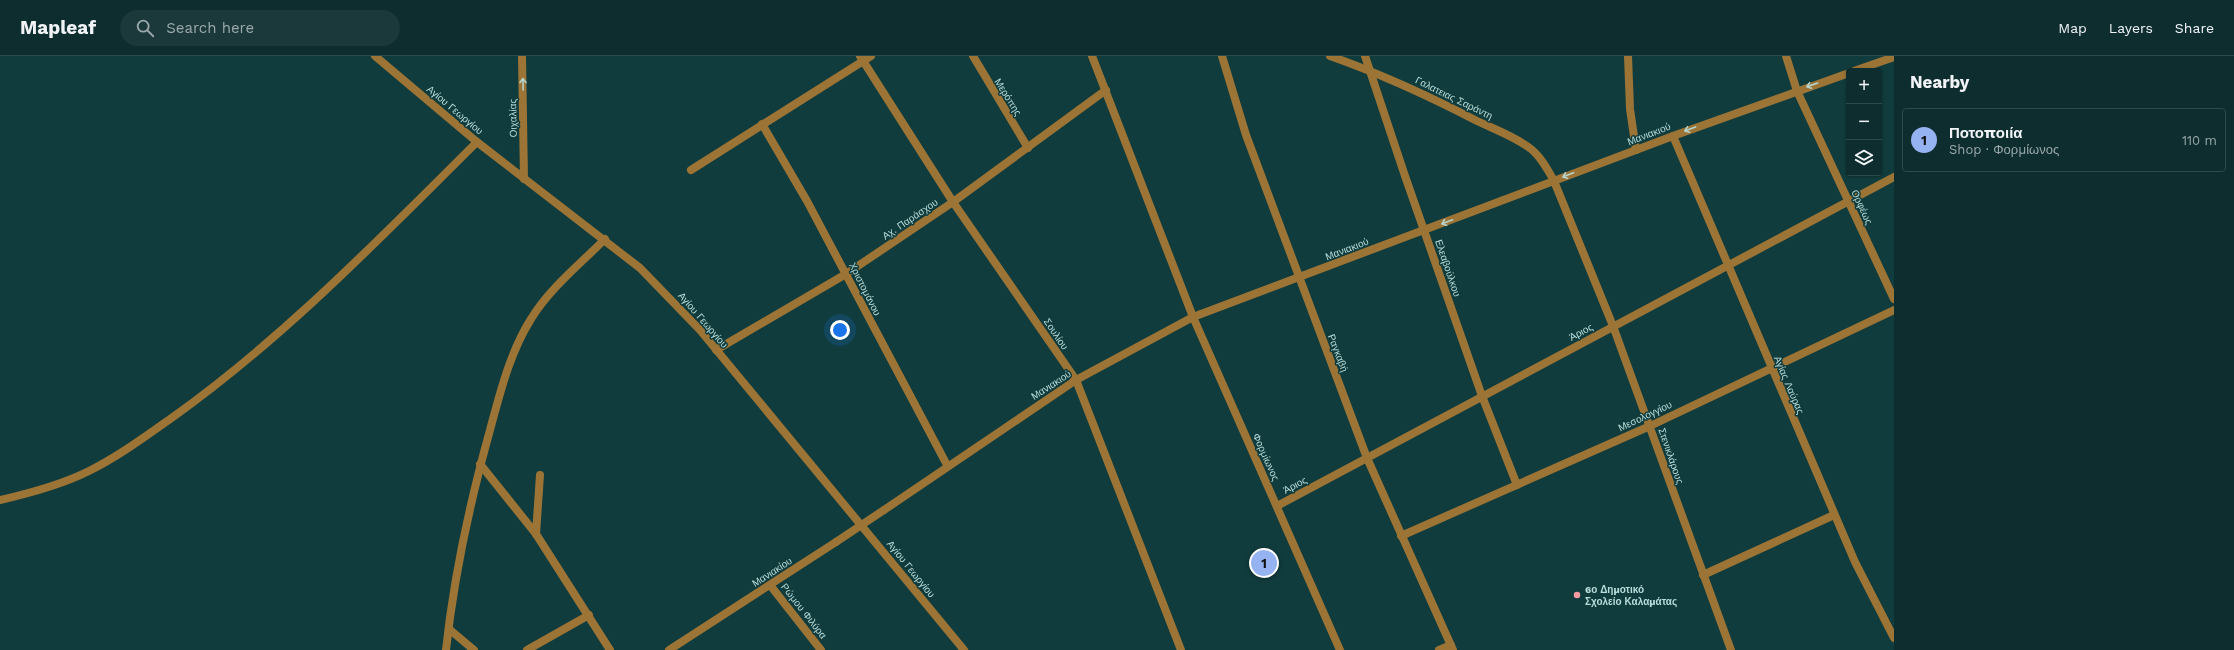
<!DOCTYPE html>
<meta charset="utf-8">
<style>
body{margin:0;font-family:"Work Sans",sans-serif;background:#1b393a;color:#f1f3f6}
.controls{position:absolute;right:12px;top:12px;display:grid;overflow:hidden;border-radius:4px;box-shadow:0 1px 3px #0004}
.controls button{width:36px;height:36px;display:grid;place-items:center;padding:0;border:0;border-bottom:1px solid #2d494a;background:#0d2d2e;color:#f1f3f6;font:20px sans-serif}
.you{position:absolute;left:840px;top:274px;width:14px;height:14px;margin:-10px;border:3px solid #fff;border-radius:50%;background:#1a73e8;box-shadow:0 0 0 6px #1a73e833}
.badge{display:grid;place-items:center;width:26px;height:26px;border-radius:50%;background:#95b2f1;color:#111;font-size:13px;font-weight:700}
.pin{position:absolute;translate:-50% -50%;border:2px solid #fff;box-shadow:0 1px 4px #0006}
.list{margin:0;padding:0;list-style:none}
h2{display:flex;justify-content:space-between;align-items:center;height:52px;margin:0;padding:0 16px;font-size:17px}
h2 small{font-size:13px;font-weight:400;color:#9aa8aa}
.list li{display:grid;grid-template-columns:26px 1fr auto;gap:12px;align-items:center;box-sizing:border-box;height:64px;margin:0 8px 8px;padding:0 8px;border:1px solid #2d494a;border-radius:4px}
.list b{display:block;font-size:15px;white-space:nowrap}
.list p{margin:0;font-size:13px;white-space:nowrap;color:#9aa8aa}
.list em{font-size:13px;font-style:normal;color:#9aa8aa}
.icon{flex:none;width:22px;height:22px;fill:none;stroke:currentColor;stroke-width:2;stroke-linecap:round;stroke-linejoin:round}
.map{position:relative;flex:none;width:1894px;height:594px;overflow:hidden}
header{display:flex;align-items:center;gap:24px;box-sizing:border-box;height:56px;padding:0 20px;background:#0d2d2e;border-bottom:1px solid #2d494a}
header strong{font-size:19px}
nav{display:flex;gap:22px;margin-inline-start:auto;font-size:14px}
.search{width:280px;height:36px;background:#1b393a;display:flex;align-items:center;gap:10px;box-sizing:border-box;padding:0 14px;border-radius:22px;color:#9aa8aa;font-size:15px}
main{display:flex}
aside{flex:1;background:#0d2d2e}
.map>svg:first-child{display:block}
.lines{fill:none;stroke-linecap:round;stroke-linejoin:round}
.service{stroke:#9c7435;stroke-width:8}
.minor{stroke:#9c7435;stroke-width:8}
.tertiary{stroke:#9c7435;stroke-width:8}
.tertiary-bridge{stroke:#9c7435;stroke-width:8}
.oneway{stroke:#b4d2ca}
.poi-dot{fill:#f49aa0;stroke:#113c3d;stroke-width:1.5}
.labels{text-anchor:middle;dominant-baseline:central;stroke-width:3;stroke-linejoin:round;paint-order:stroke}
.street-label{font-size:10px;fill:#b7dcdb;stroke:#113c3d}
.poi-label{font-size:10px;font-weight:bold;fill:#b7dcdb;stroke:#113c3d;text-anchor:start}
</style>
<header>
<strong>Mapleaf</strong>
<div class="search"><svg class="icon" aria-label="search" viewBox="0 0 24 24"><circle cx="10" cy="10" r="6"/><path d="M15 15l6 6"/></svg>Search here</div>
<nav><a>Map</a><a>Layers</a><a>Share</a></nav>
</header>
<main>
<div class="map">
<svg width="1894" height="594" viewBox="0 0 1894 594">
<rect width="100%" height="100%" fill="#113c3d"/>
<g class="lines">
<g class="service">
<polyline points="480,408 536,478 610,594"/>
<polyline points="536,478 540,419"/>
<polyline points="449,573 474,594"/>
</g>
<g class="minor">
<polyline points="522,0 524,123"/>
<polyline points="860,0 953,146 1076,324 1181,594"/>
<polyline points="973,0 1028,92"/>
<polyline points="1092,0 1193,261 1340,594"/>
<polyline points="1222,0 1246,79 1367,402 1453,594"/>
<path d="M1330,0C1381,18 1429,40 1477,65C1494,73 1516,81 1531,93C1541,101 1548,114 1554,125L1613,270L1731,594"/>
<polyline points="1365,0 1405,120 1482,340 1517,429"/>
<polyline points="1628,0 1630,53 1636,94"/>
<polyline points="1786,0 1797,35 1894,243"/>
<polyline points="762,68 807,145 947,409"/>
<polyline points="1673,80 1855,506 1894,582"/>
<polyline points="691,114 871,0"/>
<polyline points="716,294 846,218 953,146 1106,34"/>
<path d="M0,444C31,437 61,429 89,415C119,400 146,380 173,361C285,281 380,182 477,86"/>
<polyline points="1277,450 1894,121"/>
<polyline points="1401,480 1650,370 1894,254"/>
<polyline points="1703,519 1834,459"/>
<polyline points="770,529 821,594"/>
<path d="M446,594C454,519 470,446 490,374C500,337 510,296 531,263C549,233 580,208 605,183"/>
<polyline points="527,594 589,559"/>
<polyline points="1439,594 1451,589"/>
</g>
<g class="tertiary">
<polyline points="375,0 477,86 640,212 700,274 964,594"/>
<polyline points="1854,15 1894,1"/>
<polyline points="884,454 1076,324 1193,261 1673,80 1849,17"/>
<polyline points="669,594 836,486"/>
</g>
<polyline class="tertiary-bridge" points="836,486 884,454"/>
</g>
<defs><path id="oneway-shaft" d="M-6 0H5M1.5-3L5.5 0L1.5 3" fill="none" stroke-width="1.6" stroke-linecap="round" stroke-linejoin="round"/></defs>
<g class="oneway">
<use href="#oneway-shaft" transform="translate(523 28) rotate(-91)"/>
<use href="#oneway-shaft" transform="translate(1812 29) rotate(161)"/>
<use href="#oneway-shaft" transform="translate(1690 73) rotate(160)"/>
<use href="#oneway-shaft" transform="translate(1568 119) rotate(159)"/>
<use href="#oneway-shaft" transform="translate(1447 166) rotate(159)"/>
</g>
<circle class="poi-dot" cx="1577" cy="539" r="4"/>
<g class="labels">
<g class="street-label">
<text transform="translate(1008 41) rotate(58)">Μερόπης</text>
<text transform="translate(1454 42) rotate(26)">Γαλατειας Σαράντη</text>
<text transform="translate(455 54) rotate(40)">Αγίου Γεωργίου</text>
<text transform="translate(513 62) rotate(-91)">Οιχαλίας</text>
<text transform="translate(1649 78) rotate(-21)">Μανιακιού</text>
<text transform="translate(1862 151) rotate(65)">Ορφέως</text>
<text transform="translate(910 163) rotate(-34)">Αχ. Παράσχου</text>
<text transform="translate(1347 193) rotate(-21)">Μανιακιού</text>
<text transform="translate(1448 212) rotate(71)">Ελεαβούλκου</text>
<text transform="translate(865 233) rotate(63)">Χριστομάνου</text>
<text transform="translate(703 264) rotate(49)">Αγίου Γεωργίου</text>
<text transform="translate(1581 276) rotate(-28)">Άριος</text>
<text transform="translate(1056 278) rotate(56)">Σουλίου</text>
<text transform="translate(1338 297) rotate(69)">Ραγκαβή</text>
<text transform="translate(1051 329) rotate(-33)">Μανιακιού</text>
<text transform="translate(1789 329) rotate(67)">Αγίας Λαύρας</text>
<text transform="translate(1645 360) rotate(-25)">Μεσολογγίου</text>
<text transform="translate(1671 400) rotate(71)">Στενικλάρους</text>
<text transform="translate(1266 401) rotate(66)">Φορμίωνος</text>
<text transform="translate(1295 429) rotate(-28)">Άριος</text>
<text transform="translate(911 513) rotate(51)">Αγίου Γεωργίου</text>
<text transform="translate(772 516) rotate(-33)">Μανιακίου</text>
<text transform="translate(804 555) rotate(52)">Ρώμου Φιλύρα</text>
</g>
<g class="poi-label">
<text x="1585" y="533">6ο Δημοτικό<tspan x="1585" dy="12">Σχολείο Καλαμάτας</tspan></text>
</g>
</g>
</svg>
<div class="controls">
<button>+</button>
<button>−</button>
<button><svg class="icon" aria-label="layers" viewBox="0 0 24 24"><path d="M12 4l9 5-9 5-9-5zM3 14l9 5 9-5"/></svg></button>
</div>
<div class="you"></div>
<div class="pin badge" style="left:1264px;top:507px">1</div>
</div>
<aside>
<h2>Nearby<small></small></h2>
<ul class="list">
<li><span class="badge">1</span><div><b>Ποτοποιία</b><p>Shop · Φορμίωνος</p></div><em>110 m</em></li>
</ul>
</aside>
</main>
